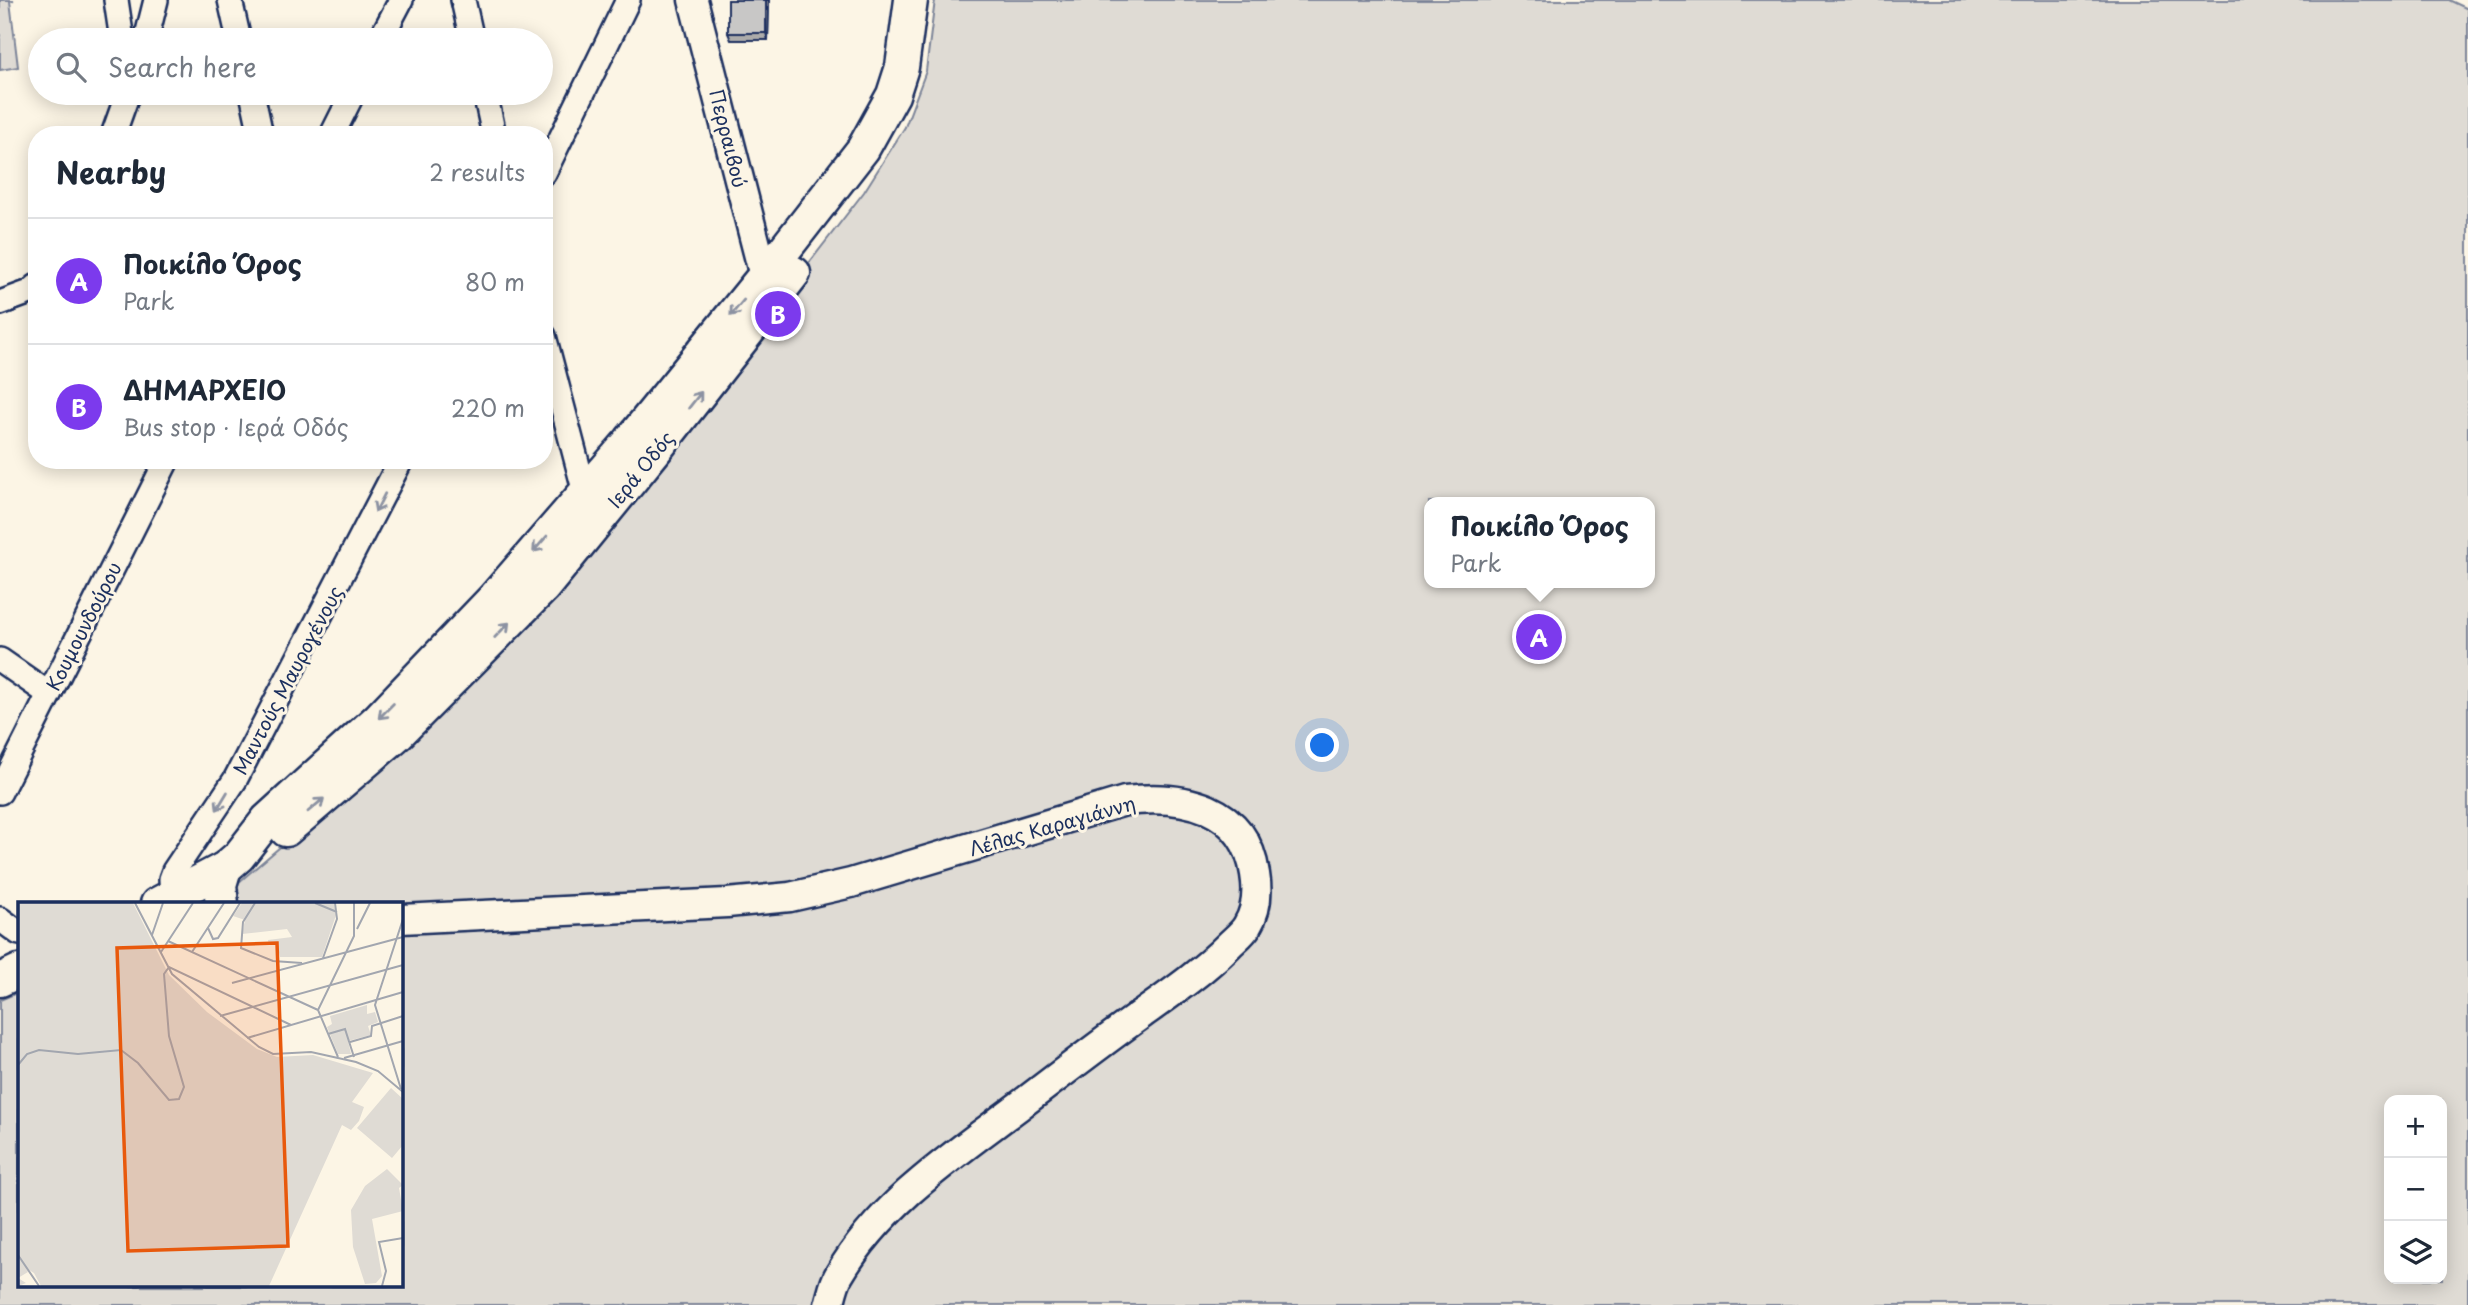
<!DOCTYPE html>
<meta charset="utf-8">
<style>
body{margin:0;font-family:"Playpen Sans",sans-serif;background:#f2f2f3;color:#1f2937}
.controls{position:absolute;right:21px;bottom:21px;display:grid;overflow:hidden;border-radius:14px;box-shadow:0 4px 18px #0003}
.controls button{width:63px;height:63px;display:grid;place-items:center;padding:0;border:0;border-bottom:2px solid #e0e1e3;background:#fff;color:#1f2937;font:35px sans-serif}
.you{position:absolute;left:1323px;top:746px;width:24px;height:24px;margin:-18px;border:5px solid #fff;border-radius:50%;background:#1a73e8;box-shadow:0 0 0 10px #1a73e833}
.badge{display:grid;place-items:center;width:46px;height:46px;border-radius:50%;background:#7c3aed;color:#fff;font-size:23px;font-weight:700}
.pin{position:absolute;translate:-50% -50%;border:4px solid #fff;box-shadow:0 2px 7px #0006}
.popup{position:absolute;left:1424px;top:497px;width:231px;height:91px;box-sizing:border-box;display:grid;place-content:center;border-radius:14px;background:#fff;filter:drop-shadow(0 2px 5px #0005);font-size:23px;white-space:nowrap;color:#747a83}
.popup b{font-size:26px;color:#1f2937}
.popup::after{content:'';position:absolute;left:50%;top:100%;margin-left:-14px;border:14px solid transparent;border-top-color:#fff}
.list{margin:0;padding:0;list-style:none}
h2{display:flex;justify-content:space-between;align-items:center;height:91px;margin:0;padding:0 28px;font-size:30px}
h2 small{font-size:23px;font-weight:400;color:#747a83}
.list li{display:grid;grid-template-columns:46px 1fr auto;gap:21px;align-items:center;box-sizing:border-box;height:126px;padding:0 28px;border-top:2px solid #e0e1e3}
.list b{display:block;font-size:26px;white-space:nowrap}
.list p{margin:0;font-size:23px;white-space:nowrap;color:#747a83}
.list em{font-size:23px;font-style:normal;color:#747a83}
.icon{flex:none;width:38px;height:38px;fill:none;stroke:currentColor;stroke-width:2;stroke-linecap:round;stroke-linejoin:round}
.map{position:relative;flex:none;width:2468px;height:1305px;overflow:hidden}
.search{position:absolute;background:#fff;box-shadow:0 4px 18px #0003;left:28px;top:28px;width:525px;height:77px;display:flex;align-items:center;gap:18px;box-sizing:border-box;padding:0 24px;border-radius:38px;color:#747a83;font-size:26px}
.panel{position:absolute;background:#fff;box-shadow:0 4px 18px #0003;left:28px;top:126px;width:525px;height:343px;border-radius:28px}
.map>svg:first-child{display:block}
.green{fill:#dfdbd4;stroke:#7d8599;stroke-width:2;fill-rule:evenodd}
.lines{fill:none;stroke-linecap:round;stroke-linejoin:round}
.minor-casing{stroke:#1b2f5e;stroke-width:28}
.tertiary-casing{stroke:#1b2f5e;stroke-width:33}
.secondary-casing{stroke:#1b2f5e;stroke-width:37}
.minor{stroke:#fcf5e5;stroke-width:23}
.tertiary{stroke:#fcf5e5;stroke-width:28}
.secondary{stroke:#fcf5e5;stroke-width:32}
.wall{fill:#acabaa;stroke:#1b2f5e;stroke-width:2}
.shaded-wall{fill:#8c8b8b;stroke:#1b2f5e;stroke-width:2}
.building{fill:#c8c7c6;stroke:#1b2f5e;stroke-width:2}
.oneway{stroke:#8c92a2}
.labels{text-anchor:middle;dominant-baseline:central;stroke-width:6;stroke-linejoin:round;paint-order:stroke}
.street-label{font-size:19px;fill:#1b2f5e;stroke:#fcf5e5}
.inset-road{fill:none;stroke:#a2a6af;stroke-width:2}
.view{fill:#e8590c;fill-opacity:0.15;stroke:#e8590c;stroke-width:3.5}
.inset-edge{fill:none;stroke:#1b2f5e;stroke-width:3.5}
</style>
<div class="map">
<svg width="2468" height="1305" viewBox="0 0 2468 1305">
<rect width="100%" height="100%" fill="#fcf5e5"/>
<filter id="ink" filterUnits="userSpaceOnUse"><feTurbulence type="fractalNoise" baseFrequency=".0143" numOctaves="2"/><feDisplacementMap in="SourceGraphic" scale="14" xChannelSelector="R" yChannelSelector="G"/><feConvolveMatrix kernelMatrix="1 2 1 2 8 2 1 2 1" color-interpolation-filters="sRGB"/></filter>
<g filter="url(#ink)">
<g class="green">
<polygon points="0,0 14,0 10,1 18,67 0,70"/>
<path d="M935,0H2449L2468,9V1305H0V1000L19,992V1286H401V904H204L231,889L363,776L758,329L864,192L905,127L926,71ZM1429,502H1649V583H1429ZM2389,1100H2442V1279H2389Z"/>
</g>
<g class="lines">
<defs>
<g id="minor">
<polyline points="116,0 122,40"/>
<polyline points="230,0 239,40"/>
<polyline points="463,0 472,40"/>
<polyline points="146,40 156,0"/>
<polyline points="380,40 401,0"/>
<polyline points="252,93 261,135"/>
<polyline points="485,93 494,135"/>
<polyline points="113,135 128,93"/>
<polyline points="332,135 353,93"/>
<polyline points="544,173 628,0"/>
<polyline points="0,303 30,292 37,286"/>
<polyline points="544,336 585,493"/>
<polyline points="0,660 49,694"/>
<polyline points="0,792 167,460"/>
<polyline points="172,896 171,879 174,871 235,780 401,460"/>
<polyline points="0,919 19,933"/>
</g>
<g id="tertiary">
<polyline points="693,0 764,276"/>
<path d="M401,919L727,903L790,897L851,883L1125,801C1183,794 1245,806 1255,874C1258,892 1257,910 1247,926C1243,933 1235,939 1229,945C1203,971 1173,992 1142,1014C1101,1043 1060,1075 1019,1106C954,1155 881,1203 839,1275C834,1283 832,1295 829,1305"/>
</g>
<g id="secondary">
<polyline points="286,830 397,735 544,587 654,452 794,273"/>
<polyline points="157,904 225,868 239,856 267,820 378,719 493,599 630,441 764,276 863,149 893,95 902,67 911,0"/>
<polyline points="222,904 220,885 225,868"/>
<polyline points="0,980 19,971"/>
</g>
</defs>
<use href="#minor" class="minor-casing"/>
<use href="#tertiary" class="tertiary-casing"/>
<use href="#secondary" class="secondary-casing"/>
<use href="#minor" class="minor"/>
<use href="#tertiary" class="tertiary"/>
<use href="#secondary" class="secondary"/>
</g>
<polygon class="wall" points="769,0 768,40 731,40 728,33"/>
<polygon class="shaded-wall" points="766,0 769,0 768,40 766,33"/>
<rect class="building" x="728" y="0" width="38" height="33"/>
<defs><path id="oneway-shaft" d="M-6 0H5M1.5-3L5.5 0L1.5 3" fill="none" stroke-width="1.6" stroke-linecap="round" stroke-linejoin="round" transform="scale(1.75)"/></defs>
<g class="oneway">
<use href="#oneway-shaft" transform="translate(737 308) rotate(130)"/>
<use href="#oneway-shaft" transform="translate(695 400) rotate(-52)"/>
<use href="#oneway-shaft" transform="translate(380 503) rotate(117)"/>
<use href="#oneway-shaft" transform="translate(540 544) rotate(131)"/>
<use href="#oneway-shaft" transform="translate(502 630) rotate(-46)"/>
<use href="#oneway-shaft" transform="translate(386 711) rotate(135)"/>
<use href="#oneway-shaft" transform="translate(222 801) rotate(121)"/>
<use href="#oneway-shaft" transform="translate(316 805) rotate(-40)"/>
</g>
</g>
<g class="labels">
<g class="street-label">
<text transform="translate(729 138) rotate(76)">Περραιβού</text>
<text transform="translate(640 469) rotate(-51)">Ιερά Οδός</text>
<text transform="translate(83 626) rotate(-63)">Κουμουνδούρου</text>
<text transform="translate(287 680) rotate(-62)">Μαντούς Μαυρογένους</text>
<text transform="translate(1052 825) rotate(-16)">Λέλας Καραγιάννη</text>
</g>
</g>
<g transform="translate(18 902)">
<rect width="385" height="385" fill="#fcf5e5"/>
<path d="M0,1H115L151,73L189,110L239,147L259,155L295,153L355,171L334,200L346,205L341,219L333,228L324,223L251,384H23L16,371L8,366L10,370L0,376L8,381L0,384ZM224,1H316L318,13L304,55H262L259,42L251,43L250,38L274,35L269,27L224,32L227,18L215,14ZM349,103V112L357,110L360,120L350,124L353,133L330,139L333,152H320L309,125L314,122L312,114ZM373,186L385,197V243L374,256L339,226ZM369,267L385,283L381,286L385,309L354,317L364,374L358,381L347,382L335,345L333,308L347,284Z" fill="#dfdbd4"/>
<path class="inset-road" d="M117,1L154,72L241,145L255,152L293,150L338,160L360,169L385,190M237,1L225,20L223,46L255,59L284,61M297,1L319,10M190,26L195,37L200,36L222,1M339,27L352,1M134,33L145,1M150,39L300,108M143,50L175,1M174,50L206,1M305,56L319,17L317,1M214,81L385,35M202,114L385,63M310,132L327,127L336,155M229,136L385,90M332,140L353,134L354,124L385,114M320,155L300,108L336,34V1M326,156L385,139M0,163L9,152L21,148L60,152L103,148L120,161L151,198L161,197L166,185L151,134L146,72L151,65L273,123M383,187L357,103L385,17M0,353L21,384M364,384L368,369L361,340L385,336"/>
<path class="view" d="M259,41L270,344L110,349L99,46Z"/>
<rect width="385" height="385" class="inset-edge"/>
</g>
</svg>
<div class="controls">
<button>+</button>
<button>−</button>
<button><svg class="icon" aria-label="layers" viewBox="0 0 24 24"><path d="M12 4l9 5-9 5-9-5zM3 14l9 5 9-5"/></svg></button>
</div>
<div class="you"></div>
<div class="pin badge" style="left:1539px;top:637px">A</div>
<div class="popup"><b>Ποικίλο Όρος</b>Park</div>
<div class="pin badge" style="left:778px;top:314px">B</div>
<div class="search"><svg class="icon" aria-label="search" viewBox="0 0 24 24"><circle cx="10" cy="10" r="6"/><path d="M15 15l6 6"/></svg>Search here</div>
<section class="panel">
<h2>Nearby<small>2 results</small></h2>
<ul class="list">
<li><span class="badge">A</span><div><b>Ποικίλο Όρος</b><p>Park</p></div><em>80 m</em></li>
<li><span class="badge">B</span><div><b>ΔΗΜΑΡΧΕΙΟ</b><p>Bus stop · Ιερά Οδός</p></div><em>220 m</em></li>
</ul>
</section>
</div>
